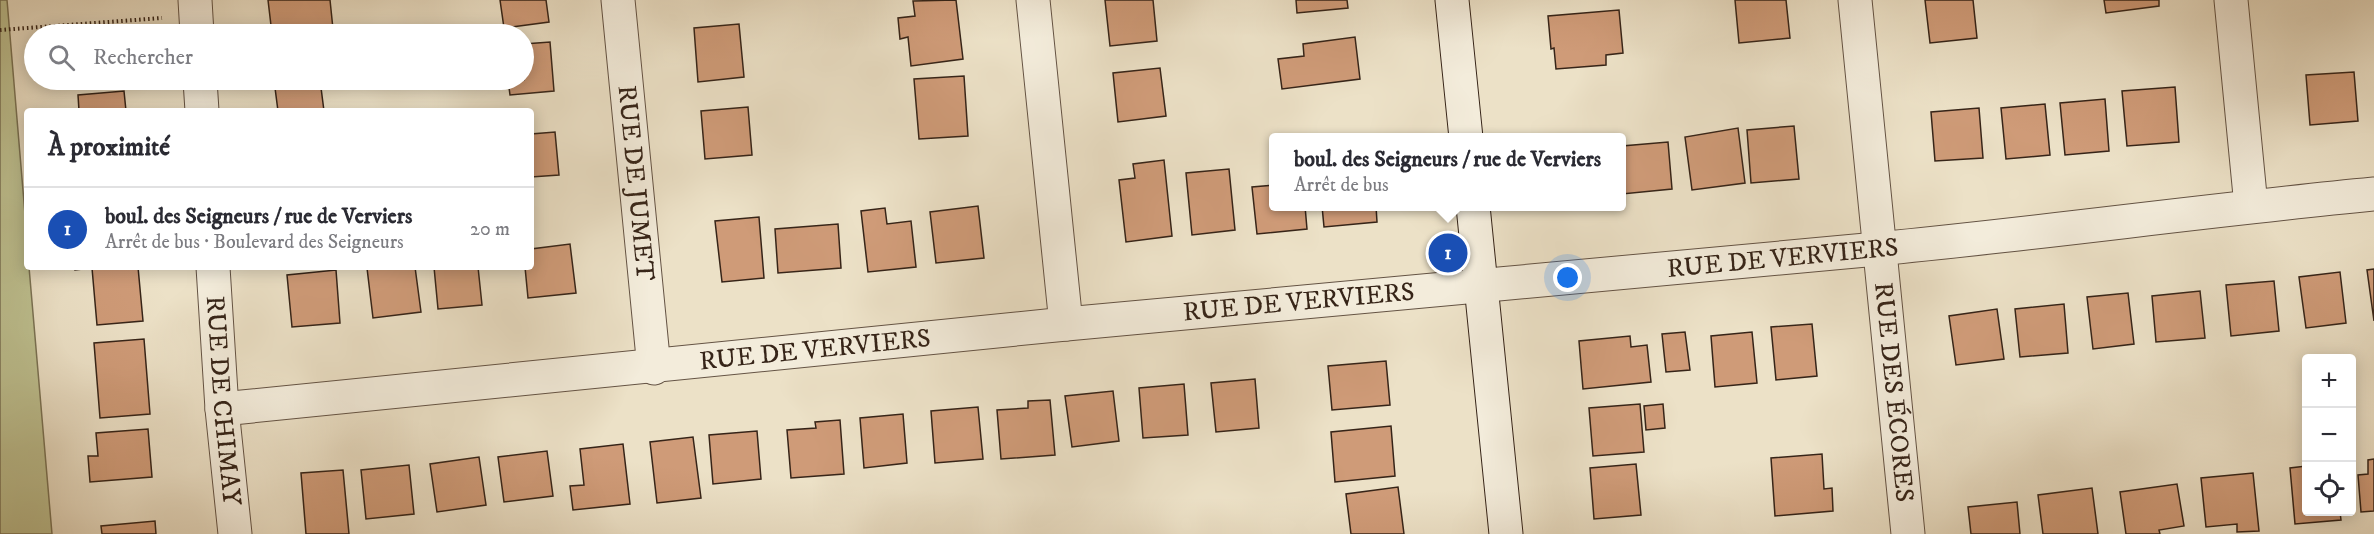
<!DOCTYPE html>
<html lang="fr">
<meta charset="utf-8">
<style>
body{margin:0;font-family:"IM FELL DW Pica",serif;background:#f2f2f3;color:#2b2b33}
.controls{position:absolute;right:18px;bottom:18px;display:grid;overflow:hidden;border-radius:6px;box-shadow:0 3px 15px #0003}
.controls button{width:54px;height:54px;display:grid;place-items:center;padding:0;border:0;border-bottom:2px solid #e1e1e2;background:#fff;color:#2b2b33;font:30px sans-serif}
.you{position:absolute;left:1568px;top:278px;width:21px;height:21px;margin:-15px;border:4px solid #fff;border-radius:50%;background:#1a73e8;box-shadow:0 0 0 9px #1a73e833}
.badge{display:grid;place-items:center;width:39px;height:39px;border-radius:50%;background:#8f2418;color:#fff;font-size:20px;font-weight:700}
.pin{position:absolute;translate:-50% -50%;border:3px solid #fff;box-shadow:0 2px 6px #0006}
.popup{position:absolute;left:1269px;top:133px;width:357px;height:78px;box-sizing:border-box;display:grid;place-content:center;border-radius:6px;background:#fff;filter:drop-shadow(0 2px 4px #0005);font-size:20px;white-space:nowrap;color:#7c7c81}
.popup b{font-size:22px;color:#2b2b33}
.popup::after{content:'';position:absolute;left:50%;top:100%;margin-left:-12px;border:12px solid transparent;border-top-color:#fff}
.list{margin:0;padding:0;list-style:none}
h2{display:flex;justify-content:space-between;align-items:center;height:78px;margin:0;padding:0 24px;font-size:26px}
h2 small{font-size:20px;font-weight:400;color:#7c7c81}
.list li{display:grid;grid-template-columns:39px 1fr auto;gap:18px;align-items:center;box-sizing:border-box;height:84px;padding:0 24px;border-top:2px solid #e1e1e2}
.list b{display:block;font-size:22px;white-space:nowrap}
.list p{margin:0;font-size:20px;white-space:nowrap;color:#7c7c81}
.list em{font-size:20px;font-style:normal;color:#7c7c81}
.icon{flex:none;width:33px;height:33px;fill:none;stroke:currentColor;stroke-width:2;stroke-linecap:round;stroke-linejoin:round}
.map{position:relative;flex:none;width:2374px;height:534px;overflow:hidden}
.search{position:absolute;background:#fff;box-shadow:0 3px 15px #0003;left:24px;top:24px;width:510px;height:66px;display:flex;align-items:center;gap:15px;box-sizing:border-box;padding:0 21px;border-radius:33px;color:#7c7c81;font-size:22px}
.panel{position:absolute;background:#fff;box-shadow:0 3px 15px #0003;left:24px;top:108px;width:510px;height:162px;border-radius:6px}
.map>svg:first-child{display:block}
.green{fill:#bec191;stroke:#7a7254;stroke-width:1.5}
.building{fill:#cf9b78;stroke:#362418;stroke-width:1.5}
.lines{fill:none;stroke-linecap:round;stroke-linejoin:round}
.street-casing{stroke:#645344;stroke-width:35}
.secondary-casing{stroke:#362418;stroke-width:35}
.path{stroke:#362418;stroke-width:4;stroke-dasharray:1.5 3;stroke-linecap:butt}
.street{stroke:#f3ecdb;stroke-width:33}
.secondary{stroke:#f3ecdb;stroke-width:33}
.labels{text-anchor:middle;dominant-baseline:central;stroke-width:4.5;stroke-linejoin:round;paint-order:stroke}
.street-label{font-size:26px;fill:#362418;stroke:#f3ecdb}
</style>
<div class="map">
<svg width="2374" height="534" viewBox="0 0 2374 534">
<rect width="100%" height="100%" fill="#ece1c7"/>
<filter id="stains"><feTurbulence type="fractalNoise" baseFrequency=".00333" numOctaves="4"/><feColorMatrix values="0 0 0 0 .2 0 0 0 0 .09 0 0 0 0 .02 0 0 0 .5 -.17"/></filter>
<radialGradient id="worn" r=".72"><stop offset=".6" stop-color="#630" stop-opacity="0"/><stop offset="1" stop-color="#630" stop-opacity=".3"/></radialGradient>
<polygon class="green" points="0,0 7,0 27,238 27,267 29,267 52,534 0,534"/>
<g class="building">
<polygon points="268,0 330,0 333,29 272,34"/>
<polygon points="500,0 546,0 549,22 504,28"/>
<polygon points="956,0 963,59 911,66 908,37 900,39 898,18 915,16 913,1"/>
<polygon points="1105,0 1153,0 1157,41 1110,46"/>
<polygon points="1296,0 1347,0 1348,8 1297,13"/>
<polygon points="1735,0 1786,0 1790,38 1739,43"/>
<polygon points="1925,0 1973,0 1977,38 1930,43"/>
<polygon points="2104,0 2159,0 2159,6 2106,13"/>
<polygon points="1619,10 1623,53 1606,55 1606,65 1556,69 1554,48 1551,49 1548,16"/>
<polygon points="739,24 744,77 698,82 694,28"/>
<polygon points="1355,37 1360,79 1282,89 1278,59 1304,56 1303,44"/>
<polygon points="550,42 554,91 510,95 508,80 524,80 524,44"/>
<polygon points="1160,68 1166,116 1118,122 1113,73"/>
<polygon points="2354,72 2358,121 2310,125 2306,75"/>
<polygon points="964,76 968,136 919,139 914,79"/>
<polygon points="274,80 320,80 324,111 278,111"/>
<polygon points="2175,87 2179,142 2127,146 2122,91"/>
<polygon points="124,91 126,111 79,111 78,95"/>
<polygon points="2105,99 2109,151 2065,155 2060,103"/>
<polygon points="2045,104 2050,155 2006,159 2001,108"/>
<polygon points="748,107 752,155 705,159 701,111"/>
<polygon points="1979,108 1983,158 1935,161 1931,112"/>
<polygon points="1794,126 1799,179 1751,183 1747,130"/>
<polygon points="1738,128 1745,183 1692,190 1685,137"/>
<polygon points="555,132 559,175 531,177 531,134"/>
<polygon points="1668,142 1672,189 1622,194 1622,146"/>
<polygon points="1164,160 1172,236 1126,242 1119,180 1135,178 1133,164"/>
<polygon points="1229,169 1235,230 1192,235 1186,173"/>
<polygon points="1274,185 1274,206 1305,206 1307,229 1257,234 1252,187"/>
<polygon points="978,206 984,258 936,263 930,212"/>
<polygon points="1322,206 1376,206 1377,222 1324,227"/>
<polygon points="885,208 887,224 911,221 916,267 868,272 861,211"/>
<polygon points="759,217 764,278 722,282 715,221"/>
<polygon points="838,224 841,268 778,273 775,229"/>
<polygon points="570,244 576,293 528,298 525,267 531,267 531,249"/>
<polygon points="75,267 138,267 143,321 97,325 92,268 75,270"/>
<polygon points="378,267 415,267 421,312 373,318 367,268"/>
<polygon points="434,267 478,267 482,305 438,309"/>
<polygon points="2374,269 2374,321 2367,270"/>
<polygon points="336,270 340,323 292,327 287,275"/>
<polygon points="2340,272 2346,323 2306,328 2299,277"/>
<polygon points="2274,281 2279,331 2231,336 2226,285"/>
<polygon points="2200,291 2205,338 2156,342 2152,296"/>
<polygon points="2128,293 2134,344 2093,349 2087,297"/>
<polygon points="2064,304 2068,353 2020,357 2015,309"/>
<polygon points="1997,309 2004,359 1956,365 1949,316"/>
<polygon points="1812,324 1817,376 1776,380 1771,327"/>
<polygon points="1685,332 1690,370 1666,372 1662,334"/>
<polygon points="1752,332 1757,383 1715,387 1711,336"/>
<polygon points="1630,336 1631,347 1647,345 1651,382 1583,389 1579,341"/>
<polygon points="144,339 150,414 100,418 94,343"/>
<polygon points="1386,361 1390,405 1332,410 1328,366"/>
<polygon points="1255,379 1259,428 1216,432 1211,383"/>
<polygon points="1184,384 1188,435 1143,438 1139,388"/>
<polygon points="1113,391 1119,441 1072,447 1065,396"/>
<polygon points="1050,400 1055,455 1001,459 997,410 1028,408 1028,401"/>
<polygon points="1640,404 1644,452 1593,456 1589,408"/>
<polygon points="1663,404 1665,428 1646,430 1644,406"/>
<polygon points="978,407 983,459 935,463 931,411"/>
<polygon points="903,414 907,463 864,468 860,418"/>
<polygon points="840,420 844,474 791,478 787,430 816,428 815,422"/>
<polygon points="1391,426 1395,476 1335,482 1331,432"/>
<polygon points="148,429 152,477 90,482 88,456 98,456 96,433"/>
<polygon points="757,431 761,479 713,484 709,435"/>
<polygon points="693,437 701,498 657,503 650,442"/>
<polygon points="623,444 630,504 573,510 570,486 584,485 580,449"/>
<polygon points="547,451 553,496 504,502 498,457"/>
<polygon points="1822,454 1824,489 1832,488 1833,511 1775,516 1771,458"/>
<polygon points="479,457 486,505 437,512 430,464"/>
<polygon points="2374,459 2374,511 2361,512 2358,475 2368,474 2368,460"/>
<polygon points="1636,464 1641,515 1594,519 1590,468"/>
<polygon points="409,465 414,514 366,519 361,470"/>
<polygon points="2306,466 2306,512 2340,512 2341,520 2295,524 2290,468"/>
<polygon points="343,470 349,534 306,534 301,473"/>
<polygon points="2253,473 2259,531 2237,532 2237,524 2206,527 2201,478"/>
<polygon points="2177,484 2184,526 2159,530 2160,534 2126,534 2120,492"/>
<polygon points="1398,487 1404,534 1351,534 1346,494"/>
<polygon points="2092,488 2098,534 2043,534 2038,495"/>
<polygon points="2017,502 2020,534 1971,534 1968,507"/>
<polygon points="155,521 156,534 102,534 101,526"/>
</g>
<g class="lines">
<defs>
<g id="street">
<polyline points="195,0 197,34"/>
<path id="s1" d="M618,0L654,368"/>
<polyline points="1033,0 1066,324"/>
<path id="s2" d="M1855,0L1908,534"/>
<polyline points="2231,0 2251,206"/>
<polyline points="200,80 202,111"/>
<path id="s3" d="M213,267L222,409L235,534"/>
<path id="s4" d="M222,409C503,382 784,353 1066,324C1336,297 1607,276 1877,249C2043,233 2208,210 2374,194"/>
</g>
<g id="secondary">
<polyline points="1452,0 1466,138"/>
<polyline points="1473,206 1506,534"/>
</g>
</defs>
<use href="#street" class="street-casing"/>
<use href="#secondary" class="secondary-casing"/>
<polyline class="path" points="0,30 162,18"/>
<use href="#street" class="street"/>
<use href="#secondary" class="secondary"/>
</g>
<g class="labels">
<g class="street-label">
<text stroke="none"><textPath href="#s1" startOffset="184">RUE DE JUMET</textPath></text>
<text stroke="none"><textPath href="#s4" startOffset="1568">RUE DE VERVIERS</textPath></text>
<text stroke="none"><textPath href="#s4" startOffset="1082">RUE DE VERVIERS</textPath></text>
<text stroke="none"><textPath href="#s4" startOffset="596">RUE DE VERVIERS</textPath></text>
<text stroke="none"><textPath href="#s2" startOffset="394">RUE DES ÉCORES</textPath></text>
<text stroke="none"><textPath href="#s3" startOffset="134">RUE DE CHIMAY</textPath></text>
</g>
</g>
<rect width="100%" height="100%" filter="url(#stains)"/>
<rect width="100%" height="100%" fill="url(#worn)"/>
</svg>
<div class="controls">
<button>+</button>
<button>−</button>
<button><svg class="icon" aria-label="locate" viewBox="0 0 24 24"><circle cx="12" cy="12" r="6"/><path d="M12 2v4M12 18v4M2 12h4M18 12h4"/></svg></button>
</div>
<div class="you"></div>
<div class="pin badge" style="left:1448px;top:253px;background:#1a4fb4">1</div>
<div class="popup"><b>boul. des Seigneurs / rue de Verviers</b>Arrêt de bus</div>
<div class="search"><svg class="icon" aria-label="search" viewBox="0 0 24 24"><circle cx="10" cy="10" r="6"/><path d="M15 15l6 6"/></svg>Rechercher</div>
<section class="panel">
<h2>À proximité<small></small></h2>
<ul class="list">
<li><span class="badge" style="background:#1a4fb4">1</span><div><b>boul. des Seigneurs / rue de Verviers</b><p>Arrêt de bus · Boulevard des Seigneurs</p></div><em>20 m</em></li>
</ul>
</section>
</div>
